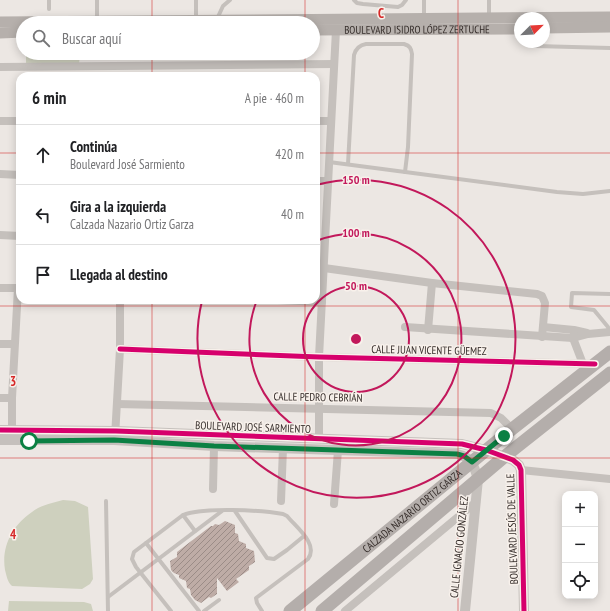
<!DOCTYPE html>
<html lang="es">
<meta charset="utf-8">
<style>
body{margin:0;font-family:"PT Sans Narrow",sans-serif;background:#f2f2f2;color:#202124}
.controls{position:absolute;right:12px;bottom:12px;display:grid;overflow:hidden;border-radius:8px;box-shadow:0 2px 10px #0003}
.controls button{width:36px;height:36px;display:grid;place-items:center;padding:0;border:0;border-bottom:1px solid #e0e0e0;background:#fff;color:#202124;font:20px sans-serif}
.compass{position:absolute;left:514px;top:12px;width:36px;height:36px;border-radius:50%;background:#fff;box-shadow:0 2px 10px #0003;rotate:66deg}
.stop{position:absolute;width:12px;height:12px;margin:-9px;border:3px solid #0b8043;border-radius:50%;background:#fff}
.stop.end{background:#0b8043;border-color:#fff;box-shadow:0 1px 4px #0008}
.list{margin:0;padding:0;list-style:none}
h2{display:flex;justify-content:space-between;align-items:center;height:52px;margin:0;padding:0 16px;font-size:17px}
h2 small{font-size:13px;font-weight:400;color:#757577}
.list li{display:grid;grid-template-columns:26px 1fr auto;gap:12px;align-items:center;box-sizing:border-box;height:60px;padding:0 16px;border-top:1px solid #e0e0e0}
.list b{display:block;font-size:15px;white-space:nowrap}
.list p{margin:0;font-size:13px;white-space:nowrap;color:#757577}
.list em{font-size:13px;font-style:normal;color:#757577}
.icon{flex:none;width:22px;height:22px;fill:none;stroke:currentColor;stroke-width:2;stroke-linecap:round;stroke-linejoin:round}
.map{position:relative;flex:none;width:610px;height:611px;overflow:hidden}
.search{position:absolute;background:#fff;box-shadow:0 2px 10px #0003;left:16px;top:16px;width:304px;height:44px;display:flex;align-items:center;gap:10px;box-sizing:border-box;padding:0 14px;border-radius:22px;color:#757577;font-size:15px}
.panel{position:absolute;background:#fff;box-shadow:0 2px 10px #0003;left:16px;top:72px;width:304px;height:232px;border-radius:12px}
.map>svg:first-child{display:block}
.grass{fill:url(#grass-tufts)}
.pitch{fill:#ced0be}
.building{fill:url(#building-hatch)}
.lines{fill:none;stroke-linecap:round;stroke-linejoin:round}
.service{stroke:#c5c0bc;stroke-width:4}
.minor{stroke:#c5c0bc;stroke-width:8}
.tertiary{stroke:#c5c0bc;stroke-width:10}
.secondary{stroke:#b6b0ac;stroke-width:11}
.primary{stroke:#b4aeab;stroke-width:13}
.cycleway-casing{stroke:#f8f1eb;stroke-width:8}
.cycleway{stroke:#d6006c;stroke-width:5}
.route{stroke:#0b8043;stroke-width:5}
.grid{fill:none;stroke:#d62828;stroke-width:1;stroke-opacity:0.55}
.ring{fill:none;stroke:#c2185b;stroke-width:2}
.labels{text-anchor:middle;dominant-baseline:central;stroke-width:3;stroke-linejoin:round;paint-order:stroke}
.street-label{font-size:11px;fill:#352d2a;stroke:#f8f1eb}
.grid-label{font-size:13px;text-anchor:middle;font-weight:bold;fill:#d62828;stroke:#f8f1eb;stroke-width:3;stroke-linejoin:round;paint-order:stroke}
.centre{fill:#c2185b;stroke:#f8f1eb;stroke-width:2}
.ring-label{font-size:12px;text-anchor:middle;font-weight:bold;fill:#c2185b;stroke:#f8f1eb;stroke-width:3;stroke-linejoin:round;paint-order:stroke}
</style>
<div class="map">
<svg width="610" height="611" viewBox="0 0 610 611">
<defs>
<pattern id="grass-tufts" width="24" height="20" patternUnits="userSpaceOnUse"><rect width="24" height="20" fill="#ced0be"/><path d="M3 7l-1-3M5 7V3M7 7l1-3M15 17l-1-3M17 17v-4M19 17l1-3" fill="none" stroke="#b2b3a3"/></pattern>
<pattern id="building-hatch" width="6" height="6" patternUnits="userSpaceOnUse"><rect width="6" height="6" fill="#beaca6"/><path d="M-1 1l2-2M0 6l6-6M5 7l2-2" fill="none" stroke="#9b8c87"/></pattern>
</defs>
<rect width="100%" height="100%" fill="#ece7e3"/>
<polygon class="grass" points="26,53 80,53 79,64 26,63"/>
<g class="pitch">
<path d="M63,500L75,501L88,507L93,579L90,584L82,589L12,586C7,581 7,577 5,570C1,546 13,525 32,512C41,505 52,503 63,500Z"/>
<polygon points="9,601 84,602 91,604 93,611 8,611"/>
</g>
<polygon class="building" points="225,521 235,525 235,533 238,534 239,541 246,544 246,548 254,551 255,562 249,566 249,570 236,579 239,582 227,591 217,578 217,594 211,598 209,597 201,603 195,600 191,595 190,589 187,588 186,581 179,578 179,575 174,573 171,570 170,561 177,557 177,552 211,526 213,526 215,524 219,525"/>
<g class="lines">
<g class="service">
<polyline points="196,0 196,20"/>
<polyline points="354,0 357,3 363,4 398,7 402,5 406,0"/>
<polyline points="489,0 489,17"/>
<polyline points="49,9 49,0"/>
<polyline points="424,18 424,0"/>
<polyline points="217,19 223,6 230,0"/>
<polyline points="97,20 97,0"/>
<polyline points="535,46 610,48"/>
<polyline points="329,162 557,192 583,194 610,191"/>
<path d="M348,164L354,55C356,48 360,45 366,44H404C410,46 411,48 412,54L408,147L405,172"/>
<polyline points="609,332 608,327 594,310 571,307 572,293 610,294"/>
<polyline points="106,501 108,611"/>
<polyline points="235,511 267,558 274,559 287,550 304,536"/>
<polyline points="183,515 195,531"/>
<polyline points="146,543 199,611"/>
<polyline points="108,597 222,511"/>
<path d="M171,611L136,567L132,559L134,552L183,515C203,507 261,510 283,514L287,516C296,527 319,544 308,559L256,598L257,603L262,611"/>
<polyline points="204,611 219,600"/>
</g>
<g class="minor">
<polyline points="0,67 334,64"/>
<polyline points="0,121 20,121"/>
<polyline points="316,121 331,121"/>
<polyline points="0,174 20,175"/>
<polyline points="316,181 328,181"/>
<polyline points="0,235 20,236"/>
<polyline points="324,268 432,283 537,294 542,296 545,303 542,337"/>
<polyline points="0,288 20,288"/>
<polyline points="278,300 322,302"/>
<polyline points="405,327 573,338 588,334 610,332"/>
<polyline points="543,327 574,330 587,333"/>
<polyline points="428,330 432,283"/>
<polyline points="574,334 573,338 583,364"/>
<polyline points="0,344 14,344"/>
<polyline points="120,349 319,357 594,364"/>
<polyline points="0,398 12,398"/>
<polyline points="117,404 491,413 501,418 512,429"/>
<polyline points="12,430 12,398 18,288"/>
<polyline points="115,437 120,349 120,300"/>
<polyline points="319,439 319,357 336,30"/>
<polyline points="521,470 610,479"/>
<polyline points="213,489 214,446"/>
<polyline points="281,501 283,448"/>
<polyline points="334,504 338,450"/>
<polyline points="345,611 476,502"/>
</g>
<g class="tertiary">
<polyline points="0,430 116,431 462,444 486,450 513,460 519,465 521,470 524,611"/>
<path d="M0,440H114L214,446L457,454C473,458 473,464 478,479L465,611"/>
</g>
<g class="secondary">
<polyline points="0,22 610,17"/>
<polyline points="544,28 610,27"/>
<path id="s1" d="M313,30L520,29"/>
<polyline points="0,33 23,32"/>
</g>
<g class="primary">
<path id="s2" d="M290,611L512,429L610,352"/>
<polyline points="322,611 504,457 610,373"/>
</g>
<defs>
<g id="cycleway">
<polyline points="120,349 319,357 595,364"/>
<polyline points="0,430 116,431 462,444 486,450 513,460 519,465 521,470 524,611"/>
</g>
</defs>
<use href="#cycleway" class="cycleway-casing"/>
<use href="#cycleway" class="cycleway"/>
</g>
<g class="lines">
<polyline class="route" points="29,441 114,440 214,446 457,454 464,456 472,462 504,436"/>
</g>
<path class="grid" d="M152,0V23M305,0V23M458,0V611M152,53V76M305,53V76M0,153H20M316,153H610M152,300V611M305,300V611M0,306H610M0,458H610"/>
<g class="ring">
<circle cx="356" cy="339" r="53"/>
<path d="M316 241A106 106 0 1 1 257 300"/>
<path d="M316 185A159 159 0 1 1 202 301"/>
</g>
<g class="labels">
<g class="street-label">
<text stroke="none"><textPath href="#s1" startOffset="104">BOULEVARD ISIDRO LÓPEZ ZERTUCHE</textPath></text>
<text transform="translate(429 350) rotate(1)">CALLE JUAN VICENTE GÜEMEZ</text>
<text transform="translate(318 397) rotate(1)">CALLE PEDRO CEBRIÁN</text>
<text transform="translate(253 427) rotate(2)">BOULEVARD JOSÉ SARMIENTO</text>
<text stroke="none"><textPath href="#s2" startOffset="158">CALZADA NAZARIO ORTIZ GARZA</textPath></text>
<text transform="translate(512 529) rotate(-92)">BOULEVARD JESÚS DE VALLE</text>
<text transform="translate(459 547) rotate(-84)">CALLE IGNACIO GONZÁLEZ</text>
</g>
</g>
<g class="grid-label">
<text x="381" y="18">C</text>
<text x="13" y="386">3</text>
<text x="13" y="539">4</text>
</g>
<circle cx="356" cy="339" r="6" class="centre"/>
<g class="ring-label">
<text x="356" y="184">150 m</text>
<text x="356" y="237">100 m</text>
<text x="356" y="290">50 m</text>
</g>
</svg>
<div class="controls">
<button>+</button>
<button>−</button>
<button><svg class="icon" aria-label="locate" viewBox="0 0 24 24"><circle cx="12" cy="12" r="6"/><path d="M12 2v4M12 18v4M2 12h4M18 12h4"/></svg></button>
</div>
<svg class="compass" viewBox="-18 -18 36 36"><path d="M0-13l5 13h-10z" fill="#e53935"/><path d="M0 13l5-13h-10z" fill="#757577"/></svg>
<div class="stop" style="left:29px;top:441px"></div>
<div class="stop end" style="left:504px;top:436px"></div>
<div class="search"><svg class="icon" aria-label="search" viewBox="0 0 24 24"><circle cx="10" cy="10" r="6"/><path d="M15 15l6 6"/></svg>Buscar aquí</div>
<section class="panel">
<h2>6 min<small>A pie · 460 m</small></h2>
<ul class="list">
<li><svg class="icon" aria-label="ahead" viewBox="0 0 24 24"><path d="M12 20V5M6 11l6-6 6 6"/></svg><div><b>Continúa</b><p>Boulevard José Sarmiento</p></div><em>420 m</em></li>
<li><svg class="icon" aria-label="left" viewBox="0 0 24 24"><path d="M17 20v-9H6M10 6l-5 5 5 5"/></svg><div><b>Gira a la izquierda</b><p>Calzada Nazario Ortiz Garza</p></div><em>40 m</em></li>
<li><svg class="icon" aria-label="arrive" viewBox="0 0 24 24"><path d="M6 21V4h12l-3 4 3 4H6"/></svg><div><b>Llegada al destino</b></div></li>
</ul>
</section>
</div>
